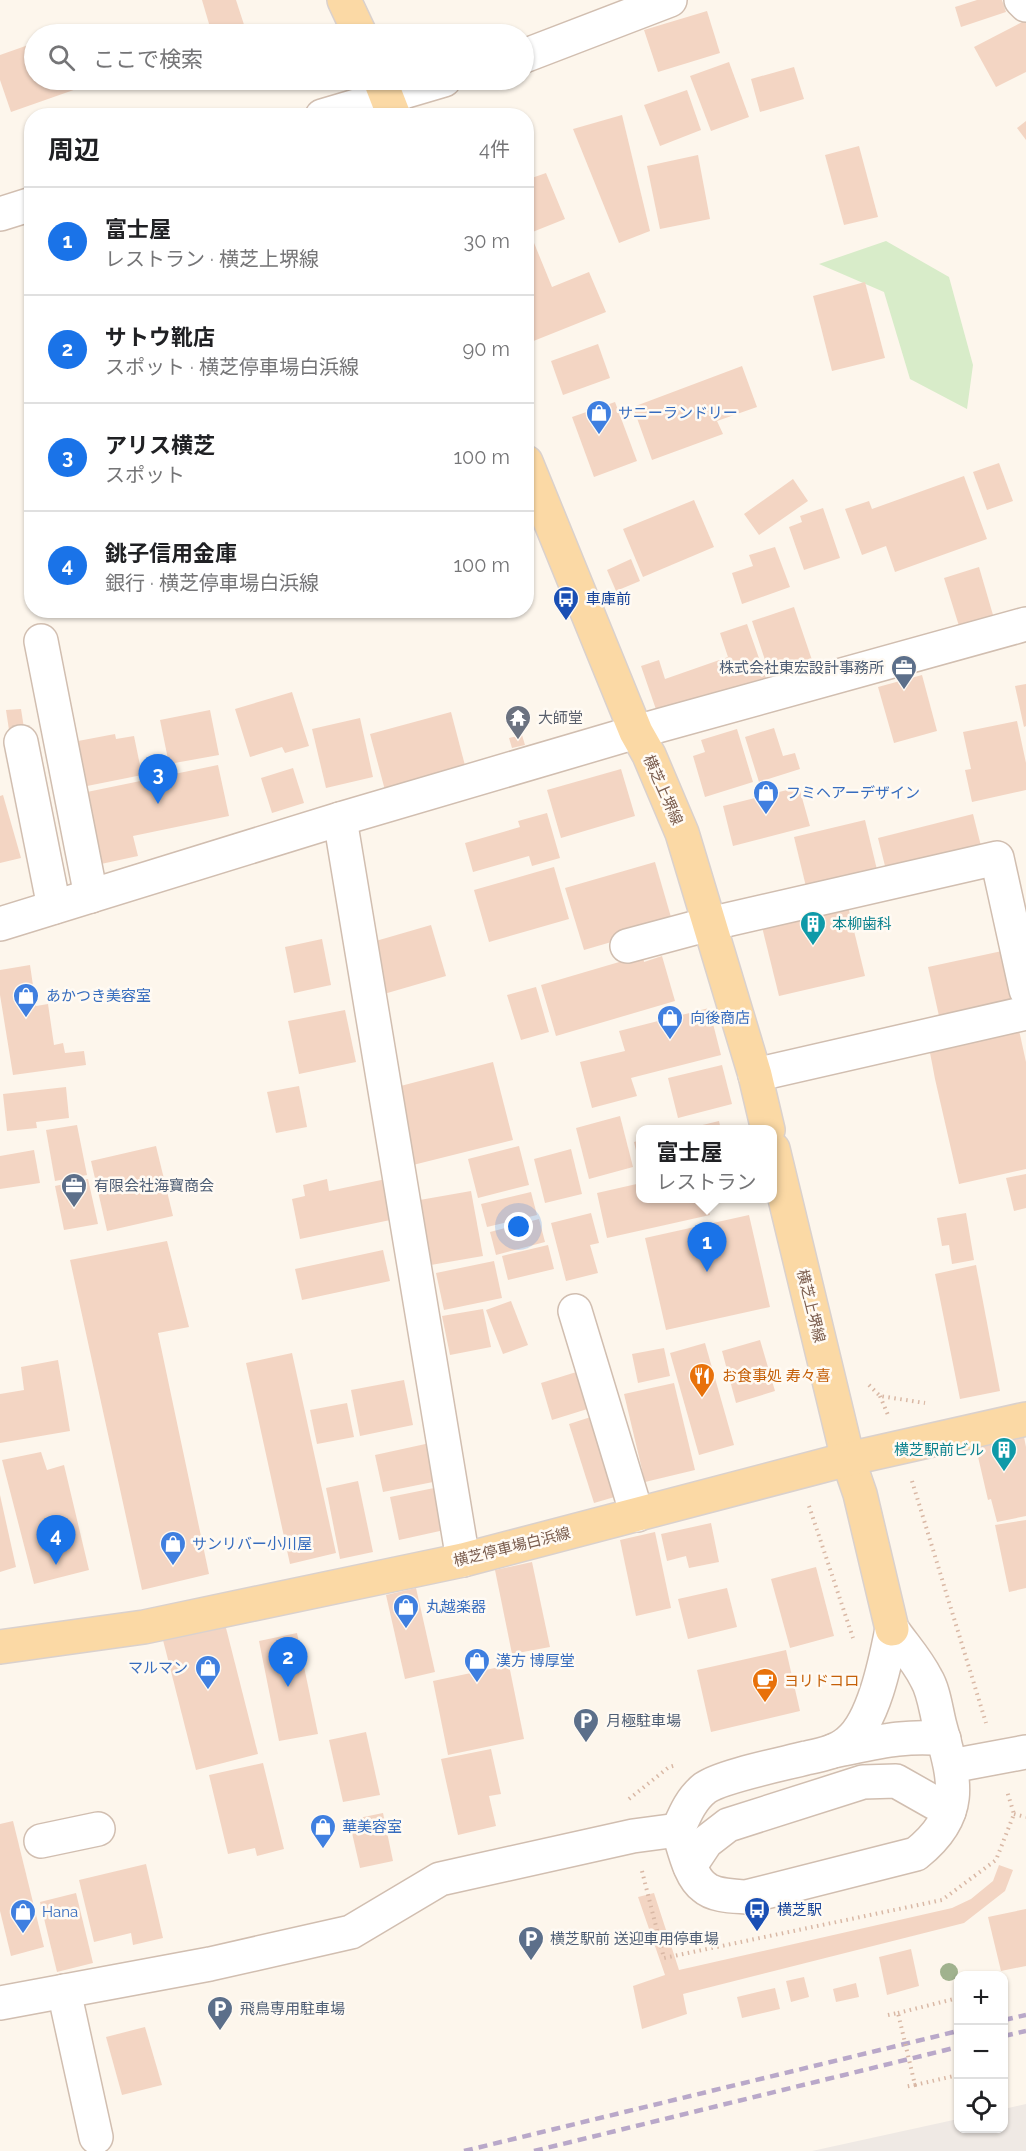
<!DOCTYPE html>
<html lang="ja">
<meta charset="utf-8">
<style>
body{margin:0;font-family:Raleway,"Noto Sans JP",sans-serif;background:#f2f2f2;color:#202124}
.controls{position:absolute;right:18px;bottom:18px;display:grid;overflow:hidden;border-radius:12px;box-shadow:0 2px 4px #0004}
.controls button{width:54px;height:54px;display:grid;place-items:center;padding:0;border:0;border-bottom:2px solid #e0e0e0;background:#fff;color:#202124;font:30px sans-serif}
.you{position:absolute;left:519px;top:1227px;width:21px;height:21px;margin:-15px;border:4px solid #fff;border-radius:50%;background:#1a73e8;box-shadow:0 0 0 9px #1a73e833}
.badge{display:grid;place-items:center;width:39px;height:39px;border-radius:50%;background:#1a73e8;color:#fff;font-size:20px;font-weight:700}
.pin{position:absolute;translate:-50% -50px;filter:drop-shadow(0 2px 3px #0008)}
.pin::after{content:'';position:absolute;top:32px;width:21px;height:18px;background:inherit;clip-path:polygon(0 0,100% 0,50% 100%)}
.popup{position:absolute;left:636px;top:1125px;width:141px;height:78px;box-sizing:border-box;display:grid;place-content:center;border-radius:12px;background:#fff;filter:drop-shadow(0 2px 4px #0005);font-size:20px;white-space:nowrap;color:#757577}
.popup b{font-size:22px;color:#202124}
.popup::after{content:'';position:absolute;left:50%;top:100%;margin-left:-12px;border:12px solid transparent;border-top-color:#fff}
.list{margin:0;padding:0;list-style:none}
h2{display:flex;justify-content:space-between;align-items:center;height:78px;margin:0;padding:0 24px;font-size:26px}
h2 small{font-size:20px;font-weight:400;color:#757577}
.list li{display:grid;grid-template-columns:39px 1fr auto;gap:18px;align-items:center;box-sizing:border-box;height:108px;padding:0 24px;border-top:2px solid #e0e0e0}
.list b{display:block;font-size:22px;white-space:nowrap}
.list p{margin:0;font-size:20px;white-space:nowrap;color:#757577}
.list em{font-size:20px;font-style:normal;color:#757577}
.icon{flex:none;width:33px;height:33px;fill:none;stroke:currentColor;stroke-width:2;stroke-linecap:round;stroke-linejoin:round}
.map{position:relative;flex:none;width:1026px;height:2151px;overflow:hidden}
.search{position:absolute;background:#fff;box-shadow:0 2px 4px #0004;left:24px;top:24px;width:510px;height:66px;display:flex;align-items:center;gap:15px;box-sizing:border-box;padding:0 21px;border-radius:33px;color:#757577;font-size:22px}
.panel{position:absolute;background:#fff;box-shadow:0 2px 4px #0004;left:24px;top:108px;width:510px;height:510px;border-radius:24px}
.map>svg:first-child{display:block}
.industrial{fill:#efe9e4}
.green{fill:#d8ecc9}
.building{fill:#f3d5c3}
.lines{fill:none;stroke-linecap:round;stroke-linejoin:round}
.minor-casing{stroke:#d1beb0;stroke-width:36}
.major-casing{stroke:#dad1cd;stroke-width:36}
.path{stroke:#d9b8a5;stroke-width:4;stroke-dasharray:1.5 4.5;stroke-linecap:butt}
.minor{stroke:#fff;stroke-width:33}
.major{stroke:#fbd9a5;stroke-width:33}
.rail{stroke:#b9a8c9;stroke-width:4.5;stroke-dasharray:9 6;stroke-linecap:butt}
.path-bridge{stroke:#d9b8a5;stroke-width:4;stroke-dasharray:1.5 4.5;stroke-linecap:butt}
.tree{fill:#a0b28e}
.labels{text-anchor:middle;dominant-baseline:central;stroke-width:5;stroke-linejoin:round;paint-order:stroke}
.shop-label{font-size:15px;fill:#366cbe;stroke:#fffaf3;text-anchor:start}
.transit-label{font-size:15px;fill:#164399;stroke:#fffaf3;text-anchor:start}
.service-label{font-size:15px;fill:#4e5e75;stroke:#fffaf3;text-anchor:start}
.worship-label{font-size:15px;fill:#5b616d;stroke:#fffaf3;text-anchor:start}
.street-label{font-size:15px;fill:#7a5c4d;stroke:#fffaf3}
.culture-label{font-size:15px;fill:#0d838f;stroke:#fffaf3;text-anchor:start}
.food-label{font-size:15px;fill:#c56008;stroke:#fffaf3;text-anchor:start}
</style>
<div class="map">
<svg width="1026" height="2151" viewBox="0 0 1026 2151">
<rect width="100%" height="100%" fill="#fdf6ec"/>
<polygon class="industrial" points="1026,2104 1026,2151 812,2151 958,2119 958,2128 1004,2128 1004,2109"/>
<polygon class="green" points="886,241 949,277 973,365 967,409 910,379 884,292 819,264"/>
<g class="building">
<polygon points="202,0 236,0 247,34 212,34"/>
<polygon points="977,0 1002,0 1006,12 961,27 955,7"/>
<polygon points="707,11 720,53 658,72 644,30"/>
<polygon points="1026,20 1026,72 996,87 974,47"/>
<polygon points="34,43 34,80 82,80 85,86 11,112 0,80 0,55"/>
<polygon points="729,62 749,117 711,131 690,76"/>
<polygon points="794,67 804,99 760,112 751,79"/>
<polygon points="687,90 701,130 660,146 644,105"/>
<polygon points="622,115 650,231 619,243 573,129"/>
<polygon points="1026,121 1026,140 1017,128"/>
<polygon points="859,146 878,217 844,225 825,155"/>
<polygon points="698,155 710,219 660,229 647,166"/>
<polygon points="546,173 565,219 530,233 552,287 589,272 606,312 526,344 526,180"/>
<polygon points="865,282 885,358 832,371 813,296"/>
<polygon points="598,344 610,378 563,395 551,361"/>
<polygon points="742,366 757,407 717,421 723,434 652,460 633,407"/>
<polygon points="615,402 637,461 594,477 572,417"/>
<polygon points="999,463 1013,501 987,510 973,472"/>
<polygon points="964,476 987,539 895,572 886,546 862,555 845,509 869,501 872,509"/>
<polygon points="793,479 808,501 759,535 744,514"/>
<polygon points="694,500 714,547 643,577 623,529"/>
<polygon points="823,508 840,558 804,570 789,527 802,522 800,516"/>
<polygon points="775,547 790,587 742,604 732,573 753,566 749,555"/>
<polygon points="631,559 640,581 616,591 607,570"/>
<polygon points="979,567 993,615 959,626 944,578"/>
<polygon points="794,607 814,666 772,681 752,621"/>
<polygon points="747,624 768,684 660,721 641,666 659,660 665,679 728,657 720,633"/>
<polygon points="922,675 937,731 894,743 878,687"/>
<polygon points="1026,684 1026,726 1024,727 1015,686"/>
<polygon points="292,692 309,746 285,753 282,747 250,757 235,709"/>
<polygon points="21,709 24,728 9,730 6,710"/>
<polygon points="210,710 219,755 169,764 160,720"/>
<polygon points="451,712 467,773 386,794 370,734"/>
<polygon points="360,718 373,777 326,788 312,729"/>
<polygon points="1017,721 1026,763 1026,790 972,802 965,770 971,769 963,732"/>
<polygon points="774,728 783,756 795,753 800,769 759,782 745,737"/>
<polygon points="737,729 753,782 705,797 693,756 705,752 701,740"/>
<polygon points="115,734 116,739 134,736 142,775 87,786 78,741"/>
<polygon points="522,735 525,745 512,748 509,738"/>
<polygon points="218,765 229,816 133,836 138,856 101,864 87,792"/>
<polygon points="293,768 304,803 272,813 261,778"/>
<polygon points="621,769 635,816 561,838 547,790"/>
<polygon points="799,787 810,826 733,846 723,806"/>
<polygon points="3,795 21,858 0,863 0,796"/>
<polygon points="547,813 560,858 532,866 529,856 473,872 465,843 520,827 518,821"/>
<polygon points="973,814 983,854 888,878 878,838"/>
<polygon points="865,820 879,878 808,895 794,837"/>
<polygon points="655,862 673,924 584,950 565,888"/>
<polygon points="554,867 569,919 489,942 474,890"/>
<polygon points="846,898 865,976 779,996 760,919"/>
<polygon points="431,925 446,976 377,996 362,945"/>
<polygon points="322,939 331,985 294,993 285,947"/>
<polygon points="1002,951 1013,1000 939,1016 928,967"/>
<polygon points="643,955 644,962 662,956 675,1001 556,1036 541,985"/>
<polygon points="30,965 36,1006 48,1004 54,1045 63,1043 65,1053 84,1051 86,1065 13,1075 0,995 0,970"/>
<polygon points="536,987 549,1032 521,1040 507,995"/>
<polygon points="709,1008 721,1055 631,1078 637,1096 592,1108 580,1062 625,1051 619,1031"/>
<polygon points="345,1010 356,1062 299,1074 288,1021"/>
<polygon points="1017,1021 1026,1062 1026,1169 959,1184 935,1079 928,1042"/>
<polygon points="493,1062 513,1140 409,1166 389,1089"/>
<polygon points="722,1065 732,1104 678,1118 668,1078"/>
<polygon points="299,1086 307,1127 276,1133 267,1092"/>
<polygon points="66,1087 69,1118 36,1122 37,1128 7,1131 3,1094"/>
<polygon points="620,1116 633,1167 589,1179 576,1128"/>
<polygon points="719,1121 721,1130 686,1130 686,1129"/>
<polygon points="77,1125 87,1175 55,1181 46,1130"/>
<polygon points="641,1140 641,1167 640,1168 634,1142"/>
<polygon points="156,1146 173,1216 107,1231 91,1161"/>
<polygon points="519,1146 529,1185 478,1198 468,1159"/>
<polygon points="571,1149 582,1194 545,1203 534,1159"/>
<polygon points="34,1150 40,1183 0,1189 0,1156"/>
<polygon points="1026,1174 1026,1208 1014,1211 1006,1178"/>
<polygon points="88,1179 98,1224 64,1230 55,1186"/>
<polygon points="327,1179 329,1191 386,1179 395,1219 300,1239 292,1199 305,1196 303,1185"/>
<polygon points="641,1183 641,1198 706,1198 710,1215 607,1238 597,1193"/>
<polygon points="471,1191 483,1256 425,1266 414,1201"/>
<polygon points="531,1192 537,1215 487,1227 481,1204"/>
<polygon points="591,1213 599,1243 590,1245 598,1273 566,1281 551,1223"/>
<polygon points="966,1213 974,1260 952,1264 949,1245 942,1246 937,1218"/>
<polygon points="749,1215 770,1307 666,1330 645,1238"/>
<polygon points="539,1219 545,1242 496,1255 490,1232"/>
<polygon points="167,1241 189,1327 158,1333 209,1574 142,1590 70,1260"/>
<polygon points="548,1245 554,1269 508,1280 502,1256"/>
<polygon points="383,1250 390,1281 302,1300 295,1269"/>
<polygon points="494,1261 502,1298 444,1310 436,1273"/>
<polygon points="976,1265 1000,1391 960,1399 935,1274"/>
<polygon points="511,1301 528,1345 503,1354 486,1310"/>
<polygon points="483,1309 491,1347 450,1355 442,1316"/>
<polygon points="760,1340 775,1391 736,1403 722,1351"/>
<polygon points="705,1343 734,1445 699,1455 670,1353"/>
<polygon points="664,1348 670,1376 638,1383 632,1354"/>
<polygon points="292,1353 336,1553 290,1564 246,1363"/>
<polygon points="58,1360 70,1431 0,1443 0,1394 24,1390 21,1367"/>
<polygon points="586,1369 597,1406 552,1420 541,1383"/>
<polygon points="404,1380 413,1425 360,1436 351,1390"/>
<polygon points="674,1383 695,1470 645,1482 624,1394"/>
<polygon points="347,1403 354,1437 317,1444 310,1410"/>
<polygon points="597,1415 618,1496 594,1503 569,1424"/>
<polygon points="1024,1437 1026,1447 1026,1516 997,1522 991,1499 988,1500 976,1448"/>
<polygon points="430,1443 438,1481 383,1492 375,1455"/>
<polygon points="41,1452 47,1470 64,1465 89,1570 34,1584 2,1460"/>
<polygon points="358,1481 373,1552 340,1559 326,1488"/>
<polygon points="439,1487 449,1529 399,1540 390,1497"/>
<polygon points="0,1495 16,1567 0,1572"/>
<polygon points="1026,1520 1026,1588 1009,1592 995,1525"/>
<polygon points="711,1523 719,1562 689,1568 686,1556 667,1561 661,1534"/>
<polygon points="655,1532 671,1608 636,1616 620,1540"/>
<polygon points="532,1562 550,1647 512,1654 495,1570"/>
<polygon points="816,1567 834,1636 790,1648 771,1579"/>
<polygon points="416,1588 435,1672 405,1679 386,1595"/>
<polygon points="727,1588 737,1627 688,1639 678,1599"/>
<polygon points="225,1624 258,1754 196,1770 163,1640"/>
<polygon points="297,1633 318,1734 279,1741 259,1641"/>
<polygon points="786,1650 800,1711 711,1732 697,1670"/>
<polygon points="509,1665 524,1739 448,1755 433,1681"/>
<polygon points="366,1732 380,1795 343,1802 329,1740"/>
<polygon points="491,1749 501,1794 489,1796 496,1826 458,1835 441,1759"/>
<polygon points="263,1763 284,1849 257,1856 255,1848 228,1854 209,1775"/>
<polygon points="383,1813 393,1861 360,1868 349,1820"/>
<polygon points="13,1821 44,1947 11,1956 0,1911 0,1824"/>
<polygon points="146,1864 163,1938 133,1945 131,1933 94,1942 79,1880"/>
<polygon points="999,1865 1013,1870 1005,1891 964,1923 683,1994 687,2014 642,2029 633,1986 665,1975 638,1897 654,1893 679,1970 952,1908 971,1899 993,1881"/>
<polygon points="76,1893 93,1963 57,1972 40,1902"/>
<polygon points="1026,1909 1026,1966 1001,1971 988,1917"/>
<polygon points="911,1949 919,1986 887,1995 879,1957"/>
<polygon points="804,1977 809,1997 791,2002 786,1981"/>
<polygon points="856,1983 859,1997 836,2002 833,1989"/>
<polygon points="775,1988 780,2009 742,2018 737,1997"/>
<polygon points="145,2027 162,2085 122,2095 106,2037"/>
</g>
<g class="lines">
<defs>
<g id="minor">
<polyline points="1021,0 1026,5"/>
<polyline points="524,56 670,0"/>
<polyline points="322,116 444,80"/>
<polyline points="0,214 32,204"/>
<polyline points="41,641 91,896"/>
<polyline points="21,742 54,907"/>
<polyline points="340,819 463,1560"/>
<polyline points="0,924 340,819 636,732 1026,624"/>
<polyline points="627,946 709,924 997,858 1026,990"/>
<polyline points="755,1075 1026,1013"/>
<polyline points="575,1311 637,1515"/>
<path d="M892,1629C903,1645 917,1660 926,1678C934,1691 936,1711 940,1726C955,1781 966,1814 916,1854L746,1897C733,1896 714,1896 704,1887C689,1876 684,1847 678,1830C685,1814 691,1799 705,1788C722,1776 783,1764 806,1758C820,1755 837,1752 848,1742C874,1722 886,1659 892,1629Z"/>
<path d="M833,1751C870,1744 905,1734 944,1739"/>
<polyline points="951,1766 1026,1752"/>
<polyline points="41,1841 98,1829"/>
<polyline points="690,1866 706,1842 728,1825 863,1782 896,1781 949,1811"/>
<polyline points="64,1991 96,2137"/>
<polyline points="0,2003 210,1964 351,1932 440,1879 633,1836 678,1830"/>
</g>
<g id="major">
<polyline points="344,0 360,34"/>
<polyline points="380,80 394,116"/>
<polyline points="526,462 636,732 649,755 682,833 755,1075 768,1130"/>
<polyline points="773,1149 848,1459 860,1494 892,1629"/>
<polyline points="0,1647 144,1627 463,1560 848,1459 1026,1419"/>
</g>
</defs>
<use href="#minor" class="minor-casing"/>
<use href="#major" class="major-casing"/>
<g class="path">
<polyline points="869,1385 880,1396 925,1403"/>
<polyline points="880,1396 888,1415"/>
<polyline points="912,1481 986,1723"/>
<polyline points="809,1506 853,1638"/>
<polyline points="629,1799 669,1767 676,1765"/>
<polyline points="1014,1814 1026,1817"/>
<polyline points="642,1871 664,1958 942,1900 996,1860 1014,1814 1007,1791"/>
<polyline points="898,2013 958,1998"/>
<polyline points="915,2085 958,2075"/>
</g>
<use href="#minor" class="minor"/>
<use href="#major" class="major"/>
<g class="rail">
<polyline points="1004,2020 1026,2015"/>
<polyline points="1004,2036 1026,2031"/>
<polyline points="464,2151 958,2031"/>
<polyline points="534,2151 958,2047"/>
</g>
<polyline class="path-bridge" points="888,2015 898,2013 915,2085 904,2087"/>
</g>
<circle class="tree" cx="949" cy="1972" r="9"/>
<defs>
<symbol id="shop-pin" viewBox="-11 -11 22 30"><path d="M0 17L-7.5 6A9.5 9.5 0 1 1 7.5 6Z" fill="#3f7fe0" stroke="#fffaf3"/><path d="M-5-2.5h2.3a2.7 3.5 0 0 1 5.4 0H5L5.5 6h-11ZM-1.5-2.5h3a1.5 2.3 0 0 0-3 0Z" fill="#fff"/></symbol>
<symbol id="bus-pin" viewBox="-11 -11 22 30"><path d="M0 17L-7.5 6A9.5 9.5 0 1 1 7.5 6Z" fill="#1a4fb4" stroke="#fffaf3"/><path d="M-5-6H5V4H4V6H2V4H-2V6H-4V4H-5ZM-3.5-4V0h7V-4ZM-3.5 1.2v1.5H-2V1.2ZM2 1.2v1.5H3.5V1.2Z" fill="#fff"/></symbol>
<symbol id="office-pin" viewBox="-11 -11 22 30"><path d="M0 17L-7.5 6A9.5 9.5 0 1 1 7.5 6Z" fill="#5c6f8a" stroke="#fffaf3"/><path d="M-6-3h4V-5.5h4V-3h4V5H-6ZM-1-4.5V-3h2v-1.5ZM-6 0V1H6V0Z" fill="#fff"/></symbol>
<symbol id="temple-pin" viewBox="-11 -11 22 30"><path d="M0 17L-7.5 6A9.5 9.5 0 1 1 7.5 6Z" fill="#6b7280" stroke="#fffaf3"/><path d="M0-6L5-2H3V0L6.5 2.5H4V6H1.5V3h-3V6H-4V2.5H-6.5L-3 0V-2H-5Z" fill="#fff"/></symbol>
<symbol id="building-pin" viewBox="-11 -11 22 30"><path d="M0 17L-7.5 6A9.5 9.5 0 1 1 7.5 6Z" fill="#0f9aa8" stroke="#fffaf3"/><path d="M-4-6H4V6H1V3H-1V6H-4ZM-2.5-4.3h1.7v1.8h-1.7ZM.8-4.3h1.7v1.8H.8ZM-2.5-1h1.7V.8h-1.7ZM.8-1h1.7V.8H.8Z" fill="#fff"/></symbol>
<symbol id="restaurant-pin" viewBox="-11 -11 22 30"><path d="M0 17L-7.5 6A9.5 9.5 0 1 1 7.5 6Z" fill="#e8710a" stroke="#fffaf3"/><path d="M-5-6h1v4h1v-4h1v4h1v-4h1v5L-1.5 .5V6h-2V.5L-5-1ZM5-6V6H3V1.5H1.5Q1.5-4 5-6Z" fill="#fff"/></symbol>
<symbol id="cafe-pin" viewBox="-11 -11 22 30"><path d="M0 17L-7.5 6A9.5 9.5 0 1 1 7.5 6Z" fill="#e8710a" stroke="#fffaf3"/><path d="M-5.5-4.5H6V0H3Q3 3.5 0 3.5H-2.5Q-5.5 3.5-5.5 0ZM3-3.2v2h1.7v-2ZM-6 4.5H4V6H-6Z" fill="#fff"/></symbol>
<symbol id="parking-pin" viewBox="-11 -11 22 30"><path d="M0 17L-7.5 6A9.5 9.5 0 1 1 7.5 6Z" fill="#5c6f8a" stroke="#fffaf3"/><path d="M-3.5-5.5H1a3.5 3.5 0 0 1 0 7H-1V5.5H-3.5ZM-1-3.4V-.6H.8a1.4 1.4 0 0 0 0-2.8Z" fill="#fff"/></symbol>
</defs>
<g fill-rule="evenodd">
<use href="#shop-pin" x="584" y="398" width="30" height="40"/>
<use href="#bus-pin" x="551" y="584" width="30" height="40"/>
<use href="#office-pin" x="889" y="653" width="30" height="40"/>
<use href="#temple-pin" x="503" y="703" width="30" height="40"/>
<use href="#shop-pin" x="751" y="778" width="30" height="40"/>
<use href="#building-pin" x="798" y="909" width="30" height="40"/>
<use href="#shop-pin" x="11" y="981" width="30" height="40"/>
<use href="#shop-pin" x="655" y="1003" width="30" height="40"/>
<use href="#office-pin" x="59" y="1171" width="30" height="40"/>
<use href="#restaurant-pin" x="687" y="1361" width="30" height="40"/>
<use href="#building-pin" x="989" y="1435" width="30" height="40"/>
<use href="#shop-pin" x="158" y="1529" width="30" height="40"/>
<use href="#shop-pin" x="391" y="1592" width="30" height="40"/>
<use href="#shop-pin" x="462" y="1646" width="30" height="40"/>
<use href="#shop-pin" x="193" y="1653" width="30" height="40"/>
<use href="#cafe-pin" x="750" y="1666" width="30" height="40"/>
<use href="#parking-pin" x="571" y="1706" width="30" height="40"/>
<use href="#shop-pin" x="308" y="1812" width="30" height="40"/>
<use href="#bus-pin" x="742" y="1895" width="30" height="40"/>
<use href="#shop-pin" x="8" y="1897" width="30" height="40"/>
<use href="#parking-pin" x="516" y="1924" width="30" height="40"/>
<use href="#parking-pin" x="205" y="1994" width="30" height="40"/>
</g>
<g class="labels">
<g class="shop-label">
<text x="618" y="413">サニーランドリー</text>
<text x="786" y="793">フミヘアーデザイン</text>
<text x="46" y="996">あかつき美容室</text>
<text x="690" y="1018">向後商店</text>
<text x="192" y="1544">サンリバー小川屋</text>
<text x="426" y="1607">丸越楽器</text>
<text x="496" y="1661">漢方 博厚堂</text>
<text x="188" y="1668" text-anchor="end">マルマン</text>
<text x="342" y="1827">華美容室</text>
<text x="42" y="1912">Hana</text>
</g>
<g class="transit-label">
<text x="586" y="599">車庫前</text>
<text x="777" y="1910">横芝駅</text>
</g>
<g class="service-label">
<text x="884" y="668" text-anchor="end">株式会社東宏設計事務所</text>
<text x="94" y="1186">有限会社海寶商会</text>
<text x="606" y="1721">月極駐車場</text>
<text x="550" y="1939">横芝駅前 送迎車用停車場</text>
<text x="240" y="2009">飛鳥専用駐車場</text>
</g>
<g class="worship-label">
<text x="538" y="718">大師堂</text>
</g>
<g class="street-label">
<text transform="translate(663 790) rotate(66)">横芝上堺線</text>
<text transform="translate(811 1306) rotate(76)">横芝上堺線</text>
<text transform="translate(512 1547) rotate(-14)">横芝停車場白浜線</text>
</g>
<g class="culture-label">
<text x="832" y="924">本柳歯科</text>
<text x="984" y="1450" text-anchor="end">横芝駅前ビル</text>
</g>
<g class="food-label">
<text x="722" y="1376">お食事処 寿々喜</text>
<text x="784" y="1681">ヨリドコロ</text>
</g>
</g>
</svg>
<div class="controls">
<button>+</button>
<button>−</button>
<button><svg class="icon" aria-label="locate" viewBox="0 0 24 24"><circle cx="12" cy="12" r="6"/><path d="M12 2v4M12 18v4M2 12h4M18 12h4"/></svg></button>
</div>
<div class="you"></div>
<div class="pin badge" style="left:707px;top:1272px">1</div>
<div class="popup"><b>富士屋</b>レストラン</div>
<div class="pin badge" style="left:288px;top:1687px">2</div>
<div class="pin badge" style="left:158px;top:804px">3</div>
<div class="pin badge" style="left:56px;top:1565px">4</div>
<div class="search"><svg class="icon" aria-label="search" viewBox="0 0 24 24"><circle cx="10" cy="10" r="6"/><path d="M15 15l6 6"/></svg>ここで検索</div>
<section class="panel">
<h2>周辺<small>4件</small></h2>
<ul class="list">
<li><span class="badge">1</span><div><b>富士屋</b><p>レストラン · 横芝上堺線</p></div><em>30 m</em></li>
<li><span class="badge">2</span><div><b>サトウ靴店</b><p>スポット · 横芝停車場白浜線</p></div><em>90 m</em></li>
<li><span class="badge">3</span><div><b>アリス横芝</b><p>スポット</p></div><em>100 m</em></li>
<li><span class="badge">4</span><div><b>銚子信用金庫</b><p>銀行 · 横芝停車場白浜線</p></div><em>100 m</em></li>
</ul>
</section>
</div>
